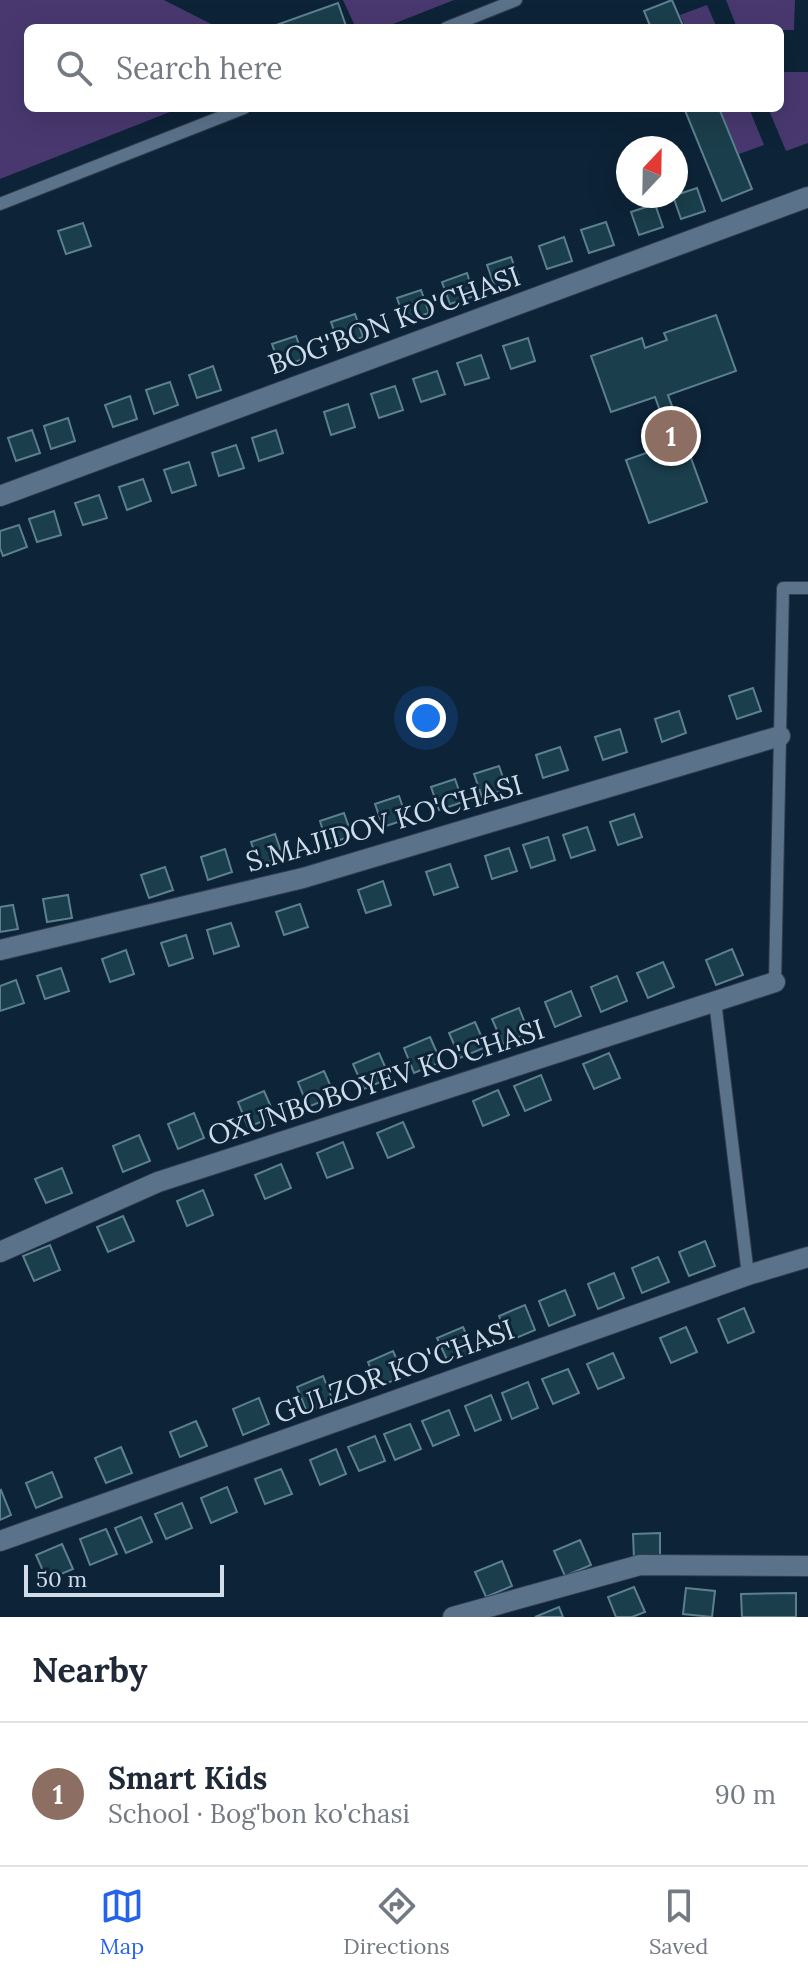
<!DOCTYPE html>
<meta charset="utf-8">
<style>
body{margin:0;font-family:Lora,serif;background:#f2f2f3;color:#1f2937}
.compass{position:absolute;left:616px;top:136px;width:72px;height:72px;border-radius:50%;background:#fff;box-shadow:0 8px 32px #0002;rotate:22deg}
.scale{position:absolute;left:24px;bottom:20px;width:200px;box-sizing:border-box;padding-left:8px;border:4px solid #cfdcea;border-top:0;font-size:22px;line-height:28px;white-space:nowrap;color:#cfdcea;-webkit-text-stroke:6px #0d2337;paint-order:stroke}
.you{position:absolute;left:426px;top:718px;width:28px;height:28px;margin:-20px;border:6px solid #fff;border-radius:50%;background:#1a73e8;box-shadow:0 0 0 12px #1a73e833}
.badge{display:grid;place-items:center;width:52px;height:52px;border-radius:50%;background:#2563eb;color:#fff;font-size:26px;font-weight:700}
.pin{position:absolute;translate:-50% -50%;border:4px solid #fff;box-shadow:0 2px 8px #0006}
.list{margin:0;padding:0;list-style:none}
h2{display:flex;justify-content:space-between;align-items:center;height:104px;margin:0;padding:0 32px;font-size:34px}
h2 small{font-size:26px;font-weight:400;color:#747a83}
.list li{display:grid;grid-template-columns:52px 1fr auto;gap:24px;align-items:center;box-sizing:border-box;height:144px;padding:0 32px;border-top:2px solid #e0e1e3}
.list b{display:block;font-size:30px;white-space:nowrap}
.list p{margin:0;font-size:26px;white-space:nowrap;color:#747a83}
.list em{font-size:26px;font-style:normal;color:#747a83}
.icon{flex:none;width:44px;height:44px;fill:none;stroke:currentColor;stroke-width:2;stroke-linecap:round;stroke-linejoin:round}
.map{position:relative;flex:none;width:808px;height:1617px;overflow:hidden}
.search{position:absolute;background:#fff;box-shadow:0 8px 32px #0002;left:24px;right:24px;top:24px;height:88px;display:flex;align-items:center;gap:20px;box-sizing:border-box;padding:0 28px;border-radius:12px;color:#747a83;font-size:30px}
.sheet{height:248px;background:#fff}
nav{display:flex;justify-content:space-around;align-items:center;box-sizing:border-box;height:112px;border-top:2px solid #e0e1e3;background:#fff;font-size:22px;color:#747a83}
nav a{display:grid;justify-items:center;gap:4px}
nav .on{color:#2563eb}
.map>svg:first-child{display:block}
.green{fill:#48386f}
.building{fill:#1a3e4b;stroke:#5c8090;stroke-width:2}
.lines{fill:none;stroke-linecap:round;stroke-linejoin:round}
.service-casing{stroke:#323d4e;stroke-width:14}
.minor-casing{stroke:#323d4e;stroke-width:22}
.service{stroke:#5a728a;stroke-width:12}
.minor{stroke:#5a728a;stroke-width:20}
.labels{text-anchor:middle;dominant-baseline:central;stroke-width:6;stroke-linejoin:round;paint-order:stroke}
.street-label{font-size:28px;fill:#cfdcea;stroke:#0d2337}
</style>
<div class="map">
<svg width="808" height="1617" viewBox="0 0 808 1617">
<rect width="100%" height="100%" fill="#0d2337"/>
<g class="green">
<polygon points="0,0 164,0 219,28 28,28 28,108 180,108 0,179"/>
<polygon points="343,0 454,0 383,28 350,28 355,26"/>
<polygon points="726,0 795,0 794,30 780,30 780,28 737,28"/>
<polygon points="707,5 717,28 686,28 680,15"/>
<polygon points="780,72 808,72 808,143 786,151 768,108 780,108"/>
<polygon points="720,108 749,108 764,145 739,154"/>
</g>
<g class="building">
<polygon points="672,0 684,28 651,28 644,11"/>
<polygon points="338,3 346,26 341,28 268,28"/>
<polygon points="684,108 719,108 752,189 722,201"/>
<polygon points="697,188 705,211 681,219 673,196"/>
<polygon points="655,204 663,227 639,235 631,212"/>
<polygon points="606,222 614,245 589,253 581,230"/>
<polygon points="83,223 91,246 66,254 58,231"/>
<polygon points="564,237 572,261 547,269 539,246"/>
<polygon points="511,257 519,279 495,288 487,265"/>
<polygon points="467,273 474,296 450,304 442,282"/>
<polygon points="421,290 429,313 405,321 397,298"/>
<polygon points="355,314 363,337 339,345 331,322"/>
<polygon points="716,315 736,371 668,395 707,502 649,523 626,460 672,444 655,397 611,412 591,356 642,338 645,348 667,340 664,333"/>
<polygon points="296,336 304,359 280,367 272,344"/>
<polygon points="528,338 535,361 511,369 503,346"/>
<polygon points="481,355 489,378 465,385 457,363"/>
<polygon points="213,366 221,390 197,398 189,375"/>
<polygon points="437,371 445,394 421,402 413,379"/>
<polygon points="170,382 178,405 154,414 146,390"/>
<polygon points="395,386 403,410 379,418 371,394"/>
<polygon points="130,396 137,419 113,427 105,405"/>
<polygon points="348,404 355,427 331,435 324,412"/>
<polygon points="68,418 75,441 51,449 44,426"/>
<polygon points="32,430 40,453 16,461 8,438"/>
<polygon points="276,430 283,453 259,461 252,438"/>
<polygon points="236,445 244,468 219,476 212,453"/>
<polygon points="189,462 196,485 172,493 164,470"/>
<polygon points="143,479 151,501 127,510 119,487"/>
<polygon points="99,495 107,518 83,525 75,503"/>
<polygon points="54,511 61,535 37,542 29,519"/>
<polygon points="19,525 27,547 3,556 0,548 0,531"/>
<polygon points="753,688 761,711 737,719 729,696"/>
<polygon points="679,711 686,733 662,742 655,719"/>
<polygon points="620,729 627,752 603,760 595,737"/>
<polygon points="560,747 568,770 543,778 536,755"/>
<polygon points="499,766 507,789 482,797 474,774"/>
<polygon points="455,779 463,802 439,810 431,787"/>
<polygon points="399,796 407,819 383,827 375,804"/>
<polygon points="344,813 352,836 327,844 320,821"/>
<polygon points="634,814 642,837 618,845 610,822"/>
<polygon points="587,827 595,850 571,858 563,835"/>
<polygon points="275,834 283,857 259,865 251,842"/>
<polygon points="548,837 555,860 531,868 523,845"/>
<polygon points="509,848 517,871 492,879 485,856"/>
<polygon points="225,849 232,872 208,880 201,857"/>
<polygon points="450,864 458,887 434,895 426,872"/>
<polygon points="165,867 173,890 149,898 141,875"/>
<polygon points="383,881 391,905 366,913 358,890"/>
<polygon points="68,895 72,918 47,922 43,899"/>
<polygon points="300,904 308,927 284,935 276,912"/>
<polygon points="13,905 18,929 0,932 0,907"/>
<polygon points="231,923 239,946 214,954 207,930"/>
<polygon points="186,935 193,958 169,966 161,943"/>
<polygon points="732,949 743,975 716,985 706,960"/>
<polygon points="126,950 134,974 110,982 102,959"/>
<polygon points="663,962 674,987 648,998 637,973"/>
<polygon points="61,968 69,991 45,999 37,976"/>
<polygon points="617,976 627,1001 601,1012 591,987"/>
<polygon points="16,980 24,1003 0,1011 0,986"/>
<polygon points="571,991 581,1016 555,1027 545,1002"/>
<polygon points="519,1008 529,1033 503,1044 492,1019"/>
<polygon points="475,1022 486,1047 460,1058 449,1033"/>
<polygon points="430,1037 441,1062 414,1073 404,1048"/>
<polygon points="379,1053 390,1078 364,1089 353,1064"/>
<polygon points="609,1053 620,1078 594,1089 583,1064"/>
<polygon points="324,1071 335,1096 308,1107 298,1082"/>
<polygon points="541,1075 551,1100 525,1111 514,1086"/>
<polygon points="498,1090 509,1115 483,1126 473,1101"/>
<polygon points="264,1091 275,1116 248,1127 238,1102"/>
<polygon points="194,1113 204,1138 178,1149 168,1124"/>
<polygon points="403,1122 414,1147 388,1158 377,1133"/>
<polygon points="139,1135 150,1161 123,1172 113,1146"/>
<polygon points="343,1142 353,1168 327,1178 317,1153"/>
<polygon points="281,1164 291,1188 265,1199 255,1175"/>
<polygon points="62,1168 72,1193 46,1203 35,1179"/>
<polygon points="203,1190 213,1215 187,1226 177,1201"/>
<polygon points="123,1216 134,1241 108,1252 97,1227"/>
<polygon points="705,1241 715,1266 689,1276 679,1252"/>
<polygon points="50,1245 60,1270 34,1281 23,1256"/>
<polygon points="658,1257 669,1282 642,1293 632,1268"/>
<polygon points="614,1273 624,1298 598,1309 588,1284"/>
<polygon points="565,1290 575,1315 549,1326 539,1301"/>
<polygon points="525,1305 535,1330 509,1341 499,1316"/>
<polygon points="744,1308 754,1332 728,1343 718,1319"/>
<polygon points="463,1327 474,1351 448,1362 437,1338"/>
<polygon points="686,1327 697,1352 671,1363 660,1338"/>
<polygon points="393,1351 404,1376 378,1387 368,1362"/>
<polygon points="613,1353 624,1378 598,1389 587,1364"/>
<polygon points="568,1369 579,1393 553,1404 542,1379"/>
<polygon points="323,1376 333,1401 307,1412 297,1387"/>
<polygon points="528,1382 538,1408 512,1419 502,1393"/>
<polygon points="491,1395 501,1420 475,1431 465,1406"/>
<polygon points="259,1398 269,1424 243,1435 233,1409"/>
<polygon points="449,1410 459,1435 433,1446 422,1421"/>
<polygon points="196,1421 207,1446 180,1457 170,1432"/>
<polygon points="410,1424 421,1449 395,1460 384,1434"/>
<polygon points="375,1436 385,1461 359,1471 348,1447"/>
<polygon points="121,1447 132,1473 106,1483 95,1458"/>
<polygon points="336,1449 346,1474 320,1485 310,1460"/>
<polygon points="281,1469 292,1494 265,1504 255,1479"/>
<polygon points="52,1472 62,1497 36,1508 26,1483"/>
<polygon points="227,1487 237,1512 211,1523 201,1498"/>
<polygon points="1,1490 11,1515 0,1520 0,1491"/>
<polygon points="182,1503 192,1528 166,1539 155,1514"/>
<polygon points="141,1517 152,1542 126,1553 115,1528"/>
<polygon points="106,1529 117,1554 90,1565 80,1539"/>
<polygon points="660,1533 660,1558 634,1559 633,1534"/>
<polygon points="580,1540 591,1565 565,1576 554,1551"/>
<polygon points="62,1544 73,1569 47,1580 36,1555"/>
<polygon points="502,1561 512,1586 486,1597 475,1572"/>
<polygon points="634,1587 645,1612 632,1617 616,1617 608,1597"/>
<polygon points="686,1588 715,1591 712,1617 683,1614"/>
<polygon points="796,1593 796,1617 742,1617 741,1594"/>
<polygon points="559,1607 563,1617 535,1617"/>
</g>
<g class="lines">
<defs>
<g id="service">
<polyline points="446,28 516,0"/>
<polyline points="0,204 244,108"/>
<polyline points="775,982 783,588 808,588"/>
<polyline points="715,1001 748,1275"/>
</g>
<g id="minor">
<polyline points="0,496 808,197"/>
<polyline points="0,950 303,878 780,736"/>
<polyline points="0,1252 158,1182 775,982"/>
<polyline points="0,1541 748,1275 808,1257"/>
<polyline points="453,1617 640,1565 808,1566"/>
</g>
</defs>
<use href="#service" class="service-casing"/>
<use href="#minor" class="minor-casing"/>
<use href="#service" class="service"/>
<use href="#minor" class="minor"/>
</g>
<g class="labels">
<g class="street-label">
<text transform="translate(394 320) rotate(-20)">BOG'BON KO'CHASI</text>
<text transform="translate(384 823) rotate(-16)">S.MAJIDOV KO'CHASI</text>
<text transform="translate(376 1082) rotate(-18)">OXUNBOBOYEV KO'CHASI</text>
<text transform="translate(394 1371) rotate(-20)">GULZOR KO'CHASI</text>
</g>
</g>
</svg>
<svg class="compass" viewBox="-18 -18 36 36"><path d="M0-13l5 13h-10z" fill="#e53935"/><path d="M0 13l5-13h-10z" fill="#747a83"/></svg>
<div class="scale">50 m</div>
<div class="you"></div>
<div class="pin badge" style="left:671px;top:436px;background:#8d6e63">1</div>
<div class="search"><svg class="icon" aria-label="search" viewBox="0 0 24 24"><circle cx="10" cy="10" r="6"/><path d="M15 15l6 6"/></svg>Search here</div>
</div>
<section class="sheet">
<h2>Nearby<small></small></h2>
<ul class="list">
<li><span class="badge" style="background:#8d6e63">1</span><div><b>Smart Kids</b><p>School · Bog'bon ko'chasi</p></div><em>90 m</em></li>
</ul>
</section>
<nav>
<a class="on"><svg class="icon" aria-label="map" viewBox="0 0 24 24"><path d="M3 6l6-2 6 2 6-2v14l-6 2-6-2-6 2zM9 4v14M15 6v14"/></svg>Map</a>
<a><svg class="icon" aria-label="directions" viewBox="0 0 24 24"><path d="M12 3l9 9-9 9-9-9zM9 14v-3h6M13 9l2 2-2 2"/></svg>Directions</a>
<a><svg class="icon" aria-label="saved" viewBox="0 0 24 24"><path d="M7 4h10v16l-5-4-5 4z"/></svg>Saved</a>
</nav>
